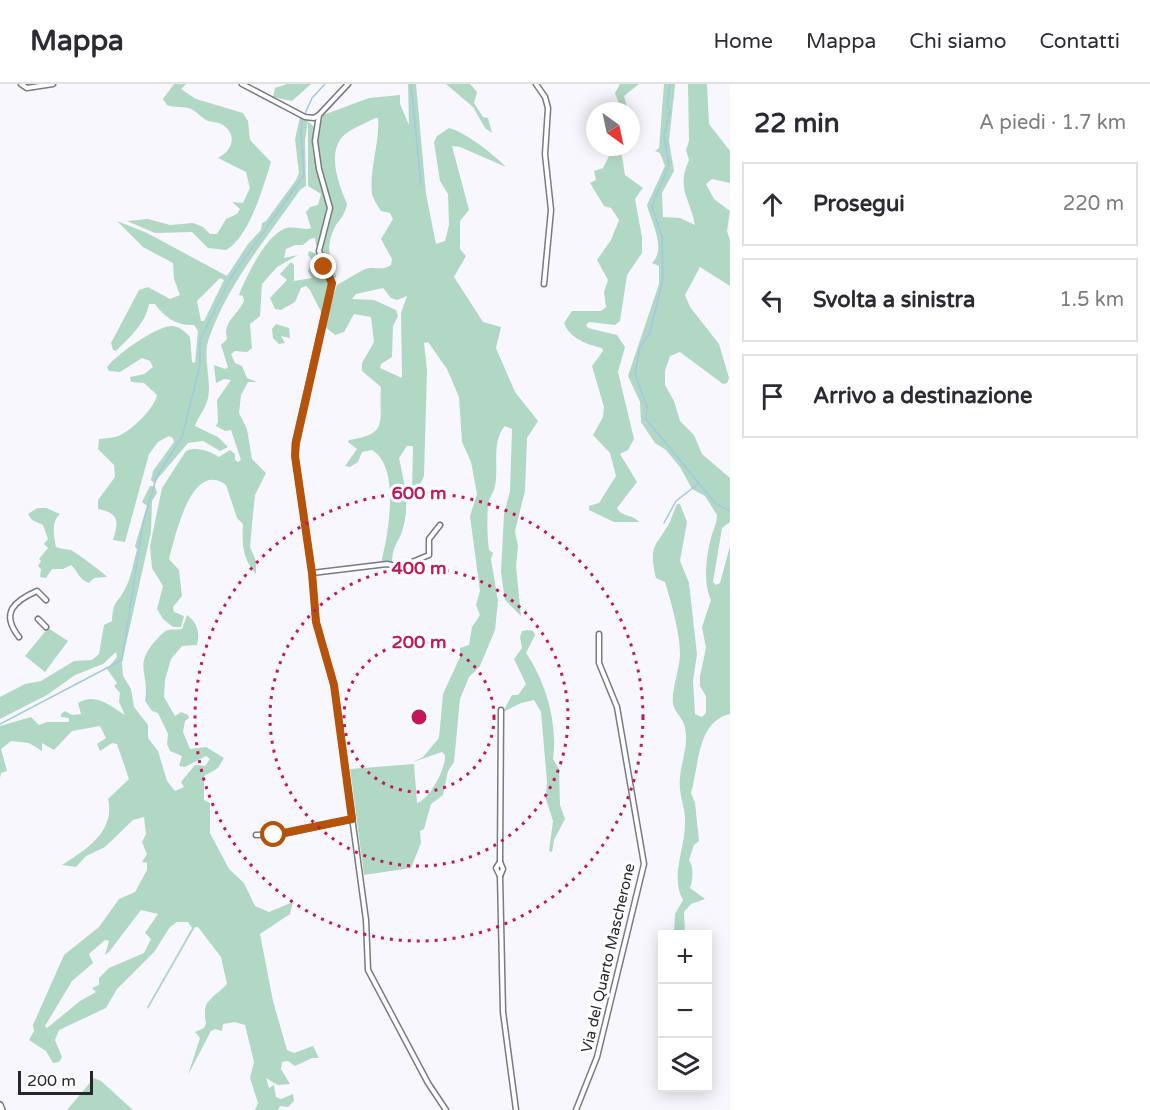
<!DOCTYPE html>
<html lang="it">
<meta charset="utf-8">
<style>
body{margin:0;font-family:"Varela Round",sans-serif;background:#f7f7f7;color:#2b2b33}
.controls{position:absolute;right:18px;bottom:18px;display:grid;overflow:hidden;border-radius:0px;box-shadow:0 3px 15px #0003}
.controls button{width:54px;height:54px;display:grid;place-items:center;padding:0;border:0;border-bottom:2px solid #e1e1e2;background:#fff;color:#2b2b33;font:30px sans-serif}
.compass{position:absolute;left:586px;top:18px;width:54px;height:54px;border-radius:50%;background:#fff;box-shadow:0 3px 15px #0003;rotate:147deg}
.scale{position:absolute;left:18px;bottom:15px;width:75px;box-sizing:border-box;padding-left:6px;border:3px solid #27262a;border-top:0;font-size:16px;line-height:21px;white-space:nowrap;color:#27262a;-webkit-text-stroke:4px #fff;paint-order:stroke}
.stop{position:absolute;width:18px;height:18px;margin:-14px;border:4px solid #b45309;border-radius:50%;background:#fff}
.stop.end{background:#b45309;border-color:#fff;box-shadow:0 2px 6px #0008}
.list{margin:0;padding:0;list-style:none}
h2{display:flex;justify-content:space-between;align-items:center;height:78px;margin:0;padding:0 24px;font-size:26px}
h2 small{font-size:20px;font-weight:400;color:#7c7c81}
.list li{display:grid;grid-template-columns:39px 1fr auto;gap:18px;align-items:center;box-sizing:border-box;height:84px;margin:0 12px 12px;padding:0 12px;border:2px solid #e1e1e2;border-radius:0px}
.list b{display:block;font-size:22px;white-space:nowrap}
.list em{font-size:20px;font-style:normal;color:#7c7c81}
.icon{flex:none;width:33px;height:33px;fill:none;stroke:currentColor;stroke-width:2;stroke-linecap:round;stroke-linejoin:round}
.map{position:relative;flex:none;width:730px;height:1026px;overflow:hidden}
header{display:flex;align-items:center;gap:36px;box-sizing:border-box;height:84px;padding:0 30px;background:#fff;border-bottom:2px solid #e1e1e2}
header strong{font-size:28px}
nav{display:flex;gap:33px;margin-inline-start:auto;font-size:21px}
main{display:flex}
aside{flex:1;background:#fff}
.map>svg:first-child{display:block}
.green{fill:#b1d8c4;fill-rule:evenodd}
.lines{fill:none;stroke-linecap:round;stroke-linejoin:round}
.stream{stroke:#a2c8e4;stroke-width:1.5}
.minor-casing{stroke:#7a7a83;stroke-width:7}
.major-casing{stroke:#7a7a83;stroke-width:8}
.minor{stroke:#fff;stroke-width:4}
.major{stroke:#fff;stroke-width:5}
.route{stroke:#b45309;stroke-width:8}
.ring{fill:none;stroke:#c2185b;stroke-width:3;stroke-dasharray:3 6}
.labels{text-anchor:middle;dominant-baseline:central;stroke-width:6;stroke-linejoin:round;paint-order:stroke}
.street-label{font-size:15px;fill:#27262a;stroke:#fff}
.centre{fill:#c2185b;stroke:#fff;stroke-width:3}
.ring-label{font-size:18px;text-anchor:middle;font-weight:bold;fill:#c2185b;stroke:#fff;stroke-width:6;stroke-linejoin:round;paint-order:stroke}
</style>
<header>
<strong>Mappa</strong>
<nav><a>Home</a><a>Mappa</a><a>Chi siamo</a><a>Contatti</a></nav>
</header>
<main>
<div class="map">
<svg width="730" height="1026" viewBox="0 0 730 1026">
<rect width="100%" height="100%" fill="#f8f7fe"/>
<g class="green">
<path d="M174,0H186L181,5L196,15L243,29L248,37L250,56L271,78C263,104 249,153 226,166L208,164L192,148L155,149L127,137L148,135L170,141L193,139L203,143L210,150H217L226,135L237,130L240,125L232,118L243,119L250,104L246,88L218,74C232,67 238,51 223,41C218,37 211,39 206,36C201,33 196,27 191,25C184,22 175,24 167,21L163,15Z"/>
<polygon points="287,0 311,0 292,17 273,13 275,4"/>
<path d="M408,0H416L426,110L436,160L445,157L449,141L448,110L440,97L434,58L437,52L449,44C465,48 495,71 506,83L460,63L452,62L469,126L460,137V165L466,172L454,193L483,238L501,243L496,264L515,308L538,337L527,354L525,407L515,447L518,462L516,482L521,532L505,516L501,488L504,430L510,407L512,345L505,342C491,357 499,384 495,402C494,408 489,414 488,420C487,435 487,451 489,466L493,469L491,475L498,517L495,546L480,582L469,593L460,615L454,678L448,687L443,711L431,720L424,745L420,747L421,759L411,784L364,791L350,685L414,680L417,719C430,715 446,684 445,671L442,668L413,678L423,673L439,654L443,610L460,573V564L469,561L472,543L480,531L476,521L480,507L470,432L477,410L471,378L462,358L459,313L447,285L428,258L424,259L427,286L424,392L419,403L412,407L413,362H407L399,374C404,397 410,421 403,444C399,460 393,458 392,479H381C388,452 401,383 372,366L362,368L358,378L350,383L345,382L357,365L348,358L349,356C391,350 378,336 381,303L362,287V279L374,258L371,233L354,230L344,248L335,251L323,241L337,201C346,196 354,191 363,186C373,181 381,188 391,181L392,175L381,155L393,135L390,129L381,127C378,122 373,115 372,110C369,85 380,59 378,34H375C365,40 346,46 340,56C328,74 340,103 347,120C346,128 341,134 336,141C326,159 328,174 336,192L335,195L332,193L320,166L331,124L320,88L316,57L323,31L369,14L400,11V20L409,41ZM383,204L391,214L397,216L407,212L401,229L402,294L380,284L381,280L392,273L393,242L398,232L396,226L374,216L352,215L356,210Z"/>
<polygon points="446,0 470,0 477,8 474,19 483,33 488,34 492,49 485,44 473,23"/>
<polygon points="620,0 639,0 624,12 628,27 622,27 615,9"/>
<path d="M664,0H675V2L669,57L674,87L662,109L663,133L680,134L695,141C690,114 676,105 689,76L686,66L689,57L688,0H707L709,40L730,67V99L712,95L706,100L714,115L730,127L727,147L730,157V202L700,183L685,211L690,223L719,260L729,294L727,299L723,300L680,268L670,272L665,287V301L674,317L680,337L694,351L702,370L730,394V438L722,444L713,498L716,501L720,499L730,462V630C697,637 699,682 691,709L695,719L699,757L694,761L689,776C694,783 693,796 690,804L705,815L691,820L684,828L685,850H674V848L675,830L683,816C670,793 685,764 685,739C686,724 678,710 680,694C681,677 689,661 685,644C684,635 675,629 673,620C671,607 680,584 680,570C680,549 671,518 665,498L656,494C648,461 656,463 670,438C672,433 674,426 677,420H680L687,438L680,477L689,499L697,570L693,597L695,630L702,633L706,629V612L700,602V592L706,564L702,543L711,516C703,499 706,473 711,454C713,446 717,440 717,431L705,412L692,405L680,383L666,366L655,359L641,338L640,318L628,292L659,200V182L652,179C667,164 651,138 647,121L665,82L660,69L655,67L659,64Z"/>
<path d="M300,33L308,36L305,56L306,102L300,106C267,154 229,198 209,254C202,274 212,295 208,314C206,325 198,332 195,342L218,353L228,363L220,367L203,357L188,359L154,399L151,396L153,387L174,358L173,354L169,352L158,358L149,370L125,458L113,456C119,437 119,429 98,425V416L115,393L114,381L98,365L99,355C105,354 113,354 118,352C130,348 155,324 157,311L144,299L131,298L130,293L144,290L153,283L150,277L142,274L120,288L109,287L107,283C117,270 154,244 170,242C178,241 186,248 190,253L192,278L195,279L198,247L194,241C177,242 164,233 155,220H149C146,239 129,254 116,267L113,266L111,259L139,206L148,203L170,215L180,211L174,195L173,179L143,163L117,137L147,149L227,192L248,160L261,146L262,139L266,137L296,96L299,89L295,55ZM220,194L224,196L204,237H201L197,217Z"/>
<path d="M308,37L315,44L312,64L328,124L318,162L316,161L315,154L310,155L303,161H295L286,165L284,174L298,171L277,183L262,200L260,232L250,240L252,264L247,268L235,267L231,270L235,279L242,282L247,294L257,298H248L241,311L239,329L247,345L252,375L266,389L255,411L253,430L250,463L256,477V490C242,474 242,460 243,440L237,434L226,401C191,375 175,454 169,475L179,486L182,512L173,523L174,528L184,532L181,543H173L163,535L157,525L163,502L152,484L150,462L162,404L186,367C197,362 210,367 219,373L230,366L235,370V376L238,378L241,376L231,346L225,347L216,342L218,338L217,316L231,296L224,295L216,299L214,281L225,285L228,283L221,261L227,255C222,238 238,231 244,217L243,212L239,211C246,193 265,153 284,145C293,141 304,147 311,144L306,128L310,123L318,121L321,110L308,102Z"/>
<path d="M613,64L621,66L625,91L643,104L635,115L642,153V169L627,191L620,237L615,241L589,238L586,241L588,244L617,251L625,263L618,288L634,355L628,366L620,370L637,398L617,424C621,433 633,430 639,438H614L589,426V422L599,419L616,392L610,369L593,351L603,333L604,323L592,282L603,267L602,264C588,261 569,254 564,239L572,227H601L606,223L604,208L608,196L597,176L611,156L619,136L611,124L604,122L590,99L596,96L594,87L603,84Z"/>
<polygon points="309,167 317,170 330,197 322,230 310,206 306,202 301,204 295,218 281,226 275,225 270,214 287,196 280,190 291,178 294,181 294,197 312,194 308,187 313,177 308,171"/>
<polygon points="276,240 289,244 290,254 281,252 285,259 279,260 273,254 272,245"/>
<path d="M150,402H155L157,409L152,417L151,448L122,578L123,592L131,605L134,623L148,641V654L158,667L167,697L175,707L184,703L181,698L195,681L205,682L210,675L206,672L185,683L179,682L182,672L170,667L167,660L168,650L158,629L152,627L145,617C150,588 132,582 157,555C160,552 164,547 168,546C172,545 177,546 182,545L187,531C198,539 200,549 197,561L182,562L171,575L165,596L164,613L175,632L181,628L188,631L189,634L185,637L183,648L190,665L206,663L224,674L218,684L204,692V716L210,719V749L229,785L244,799L255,822L269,828L293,818L290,830L260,850L273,917L287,966L294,969L313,962L319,974H312L295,982L288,977L282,978L281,985L290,1000L278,1001L266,994L269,1004L274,1001L276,1013L281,1015L293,1010L294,1017L288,1023L280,1022L278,1026H255L258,1019L250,994L254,978L245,941L235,938L223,940L222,947L215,945L211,947L188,991L200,954L195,948L204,944L206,939C201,914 214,915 227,900L221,873L198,843H195L148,925L147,923L192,844L188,838H177L170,843L154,868L117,905L106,924L59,946L55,956L62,973L59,978L53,979L46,967L29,956L34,947L33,941L64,871L99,843L119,815L135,808L147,786V779L142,778L147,770L142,758L146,750L144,733L133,736L105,763L86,772L76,783L62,781C86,766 116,747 108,715L129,695L117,660L112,659L100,667L97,660L106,654L100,642L72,647L54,666L42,659V667L29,659L11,657L1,665L7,687L1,689L0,694V642L31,633L39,641L47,638H69V634L61,633V630L65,627L72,631L81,630L78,619C96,608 110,622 125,631L119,618L120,609L114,602L117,599L107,585L117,573L116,568L103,580L75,591L47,611L0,635V613L25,600L41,597L74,577L92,576L99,570L104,541L112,537C113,515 118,520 126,503C132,491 133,478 137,466L135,462L147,422L142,418ZM141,826L158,830L145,849L151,855L144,869L109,884L99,894V901L92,904L96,908L80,917L47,944L45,942L72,897L93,879L89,870L105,856L109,857L105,871L109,868Z"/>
<path d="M37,424H46L60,430C51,437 54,452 56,463C61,465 66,465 71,466C76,469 106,490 107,493L94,494L89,499C79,496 77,486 71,481L63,485H52L46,494L40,493L41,485L38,482L41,477L39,475L48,464L44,460L48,455L43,441L32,436L28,430Z"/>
<polygon points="48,544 68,557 45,588 25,572"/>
<path d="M527,546L533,547L535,551L526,569C546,598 558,640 553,675L559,685L560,721L565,735L554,756L552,768L549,767L553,737L546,715L547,698L541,628L534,616L521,619L503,628L512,611H518L526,600L514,575L522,564L520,553L522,547Z"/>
<polygon points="94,994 101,997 133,1026 67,1026"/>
</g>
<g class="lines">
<g class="stream">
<polyline points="411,0 421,101"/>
<polyline points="670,0 667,21 670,27 664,52 669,81 652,122 662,153 663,195 650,249 640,263 635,290 647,323 646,335 716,420 730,427"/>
<polyline points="664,439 676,417 698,400"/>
<polyline points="0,640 122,576 143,439 157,392 182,353 200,281 200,256 230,195 304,91 301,46 303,34 312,14 325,0"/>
</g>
<defs>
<g id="minor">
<polyline points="21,0 27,4 53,0"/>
<polyline points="242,0 305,33 314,34 319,31"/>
<polyline points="348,0 319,31 315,57 319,85 330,124 319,167 332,199 295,359 295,372 312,489 316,538 334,601 366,836 368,886 428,999 446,1026"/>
<polyline points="536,0 545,13 548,24 545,70 551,126 544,200"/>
<polyline points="312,489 387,480 400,483 429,471 429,455 440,441"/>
<polyline points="38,535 46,543"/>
<path d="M19,553C0,529 14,517 37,507L46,516"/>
<polyline points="501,626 500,778 503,785 500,792 503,928 516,1026"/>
<polyline points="256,751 282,750 352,735"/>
<polyline points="500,792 496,784 500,778"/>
<polyline points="576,1026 597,973 644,780 617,623 599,579 599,550"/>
</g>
<polyline id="major" points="0,1021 2,1026"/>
</defs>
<use href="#minor" class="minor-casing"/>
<use href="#major" class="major-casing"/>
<use href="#minor" class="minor"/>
<use href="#major" class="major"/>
</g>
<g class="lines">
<polyline class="route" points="274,751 352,735 334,601 316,538 312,489 295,372 296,359 332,199 324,183"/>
</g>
<g class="ring">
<circle cx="419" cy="633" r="75"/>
<circle cx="419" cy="633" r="149"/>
<circle cx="419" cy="633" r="224"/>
</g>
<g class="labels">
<g class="street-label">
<text transform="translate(608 874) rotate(-77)">Via del Quarto Mascherone</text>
</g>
</g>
<circle cx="419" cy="633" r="9" class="centre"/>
<g class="ring-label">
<text x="419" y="415">600 m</text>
<text x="419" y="490">400 m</text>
<text x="419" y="564">200 m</text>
</g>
</svg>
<div class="controls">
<button>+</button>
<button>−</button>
<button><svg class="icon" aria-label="layers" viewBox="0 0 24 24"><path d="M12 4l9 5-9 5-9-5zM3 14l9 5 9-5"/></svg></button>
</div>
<svg class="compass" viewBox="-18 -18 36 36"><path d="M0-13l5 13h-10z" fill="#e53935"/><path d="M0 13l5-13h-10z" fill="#7c7c81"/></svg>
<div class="scale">200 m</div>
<div class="stop" style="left:274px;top:751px"></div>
<div class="stop end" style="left:324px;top:183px"></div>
</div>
<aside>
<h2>22 min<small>A piedi · 1.7 km</small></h2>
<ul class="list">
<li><svg class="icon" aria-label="ahead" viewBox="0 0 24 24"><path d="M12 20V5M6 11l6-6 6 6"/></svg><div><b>Prosegui</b></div><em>220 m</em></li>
<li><svg class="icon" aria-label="left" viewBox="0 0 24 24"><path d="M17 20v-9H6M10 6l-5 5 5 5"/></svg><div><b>Svolta a sinistra</b></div><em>1.5 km</em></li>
<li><svg class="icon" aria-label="arrive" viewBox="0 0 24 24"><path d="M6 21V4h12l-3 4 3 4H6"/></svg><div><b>Arrivo a destinazione</b></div></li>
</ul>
</aside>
</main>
